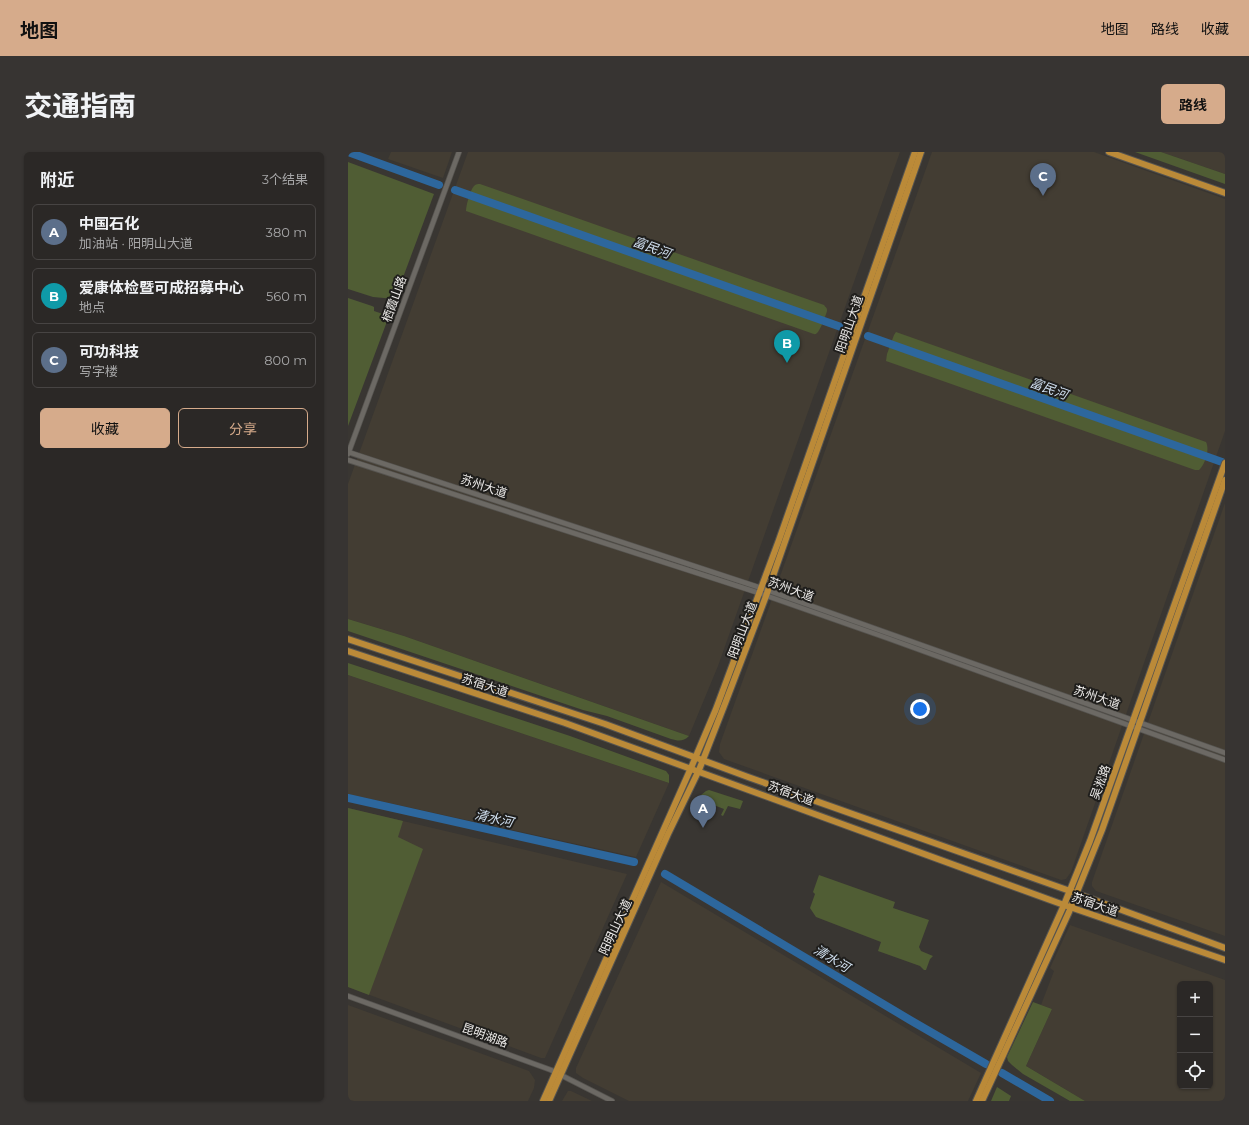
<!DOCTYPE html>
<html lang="zh">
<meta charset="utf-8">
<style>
body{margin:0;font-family:Montserrat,"Noto Sans SC",sans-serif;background:#373432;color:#f1f3f6}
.controls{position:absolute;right:12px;bottom:12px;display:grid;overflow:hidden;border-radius:6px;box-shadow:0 1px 3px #0004}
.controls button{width:36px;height:36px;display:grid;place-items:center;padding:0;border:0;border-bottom:1px solid #474443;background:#2b2826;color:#f1f3f6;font:20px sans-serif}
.you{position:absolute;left:572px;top:557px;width:14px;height:14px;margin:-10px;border:3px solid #fff;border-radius:50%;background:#1a73e8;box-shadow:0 0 0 6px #1a73e833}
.badge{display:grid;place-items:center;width:26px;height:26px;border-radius:50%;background:#d6ab8b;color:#fff;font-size:13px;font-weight:700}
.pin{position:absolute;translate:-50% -33px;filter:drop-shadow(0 1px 2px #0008)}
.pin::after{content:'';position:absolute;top:21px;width:14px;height:12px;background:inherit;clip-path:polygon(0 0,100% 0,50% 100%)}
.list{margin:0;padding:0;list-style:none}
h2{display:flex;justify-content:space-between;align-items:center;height:52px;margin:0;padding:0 16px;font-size:17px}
h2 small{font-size:13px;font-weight:400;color:#a6a6a7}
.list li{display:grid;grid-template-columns:26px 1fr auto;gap:12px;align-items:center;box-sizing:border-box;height:56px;margin:0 8px 8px;padding:0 8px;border:1px solid #474443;border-radius:6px}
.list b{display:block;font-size:15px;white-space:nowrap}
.list p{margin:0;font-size:13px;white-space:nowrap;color:#a6a6a7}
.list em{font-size:13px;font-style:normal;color:#a6a6a7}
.actions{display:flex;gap:8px;padding:12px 16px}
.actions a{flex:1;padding:9px 0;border:1px solid #d6ab8b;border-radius:6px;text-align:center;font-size:14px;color:#d6ab8b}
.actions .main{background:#d6ab8b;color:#111}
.icon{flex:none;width:22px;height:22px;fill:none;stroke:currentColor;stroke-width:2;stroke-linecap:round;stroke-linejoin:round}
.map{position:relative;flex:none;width:877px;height:949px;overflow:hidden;border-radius:6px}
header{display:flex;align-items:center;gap:24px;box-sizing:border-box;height:56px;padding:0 20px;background:#d6ab8b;color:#111}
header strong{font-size:19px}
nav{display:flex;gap:22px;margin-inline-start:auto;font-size:14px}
.intro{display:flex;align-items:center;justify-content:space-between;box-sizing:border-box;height:96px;padding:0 24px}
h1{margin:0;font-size:28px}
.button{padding:10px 18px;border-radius:6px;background:#d6ab8b;color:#111;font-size:14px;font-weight:700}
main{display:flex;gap:24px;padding:0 24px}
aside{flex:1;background:#2b2826;border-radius:6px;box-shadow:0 1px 3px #0004}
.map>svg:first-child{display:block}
.built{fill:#433d33;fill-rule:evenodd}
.green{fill:#505d34}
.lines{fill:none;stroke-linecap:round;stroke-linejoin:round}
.river{stroke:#2d679d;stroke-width:8}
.minor-casing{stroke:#565450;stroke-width:6}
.major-casing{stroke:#565450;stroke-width:8}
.minor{stroke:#6c6964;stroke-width:4.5}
.major{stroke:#bb8a38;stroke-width:6}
.labels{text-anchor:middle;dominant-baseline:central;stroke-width:4;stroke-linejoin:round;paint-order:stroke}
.street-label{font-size:12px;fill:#eeecea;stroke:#1f1e1c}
.water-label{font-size:13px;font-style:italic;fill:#cfdeee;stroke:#1f1e1c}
</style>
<header>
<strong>地图</strong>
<nav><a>地图</a><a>路线</a><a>收藏</a></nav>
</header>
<div class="intro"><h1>交通指南</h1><a class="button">路线</a></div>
<main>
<aside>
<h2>附近<small>3个结果</small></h2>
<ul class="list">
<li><span class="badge" style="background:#5c6f8a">A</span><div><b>中国石化</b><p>加油站 · 阳明山大道</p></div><em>380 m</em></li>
<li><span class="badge" style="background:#0f9aa8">B</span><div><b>爱康体检暨可成招募中心</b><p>地点</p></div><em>560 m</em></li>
<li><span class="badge" style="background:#5c6f8a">C</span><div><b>可功科技</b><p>写字楼</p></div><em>800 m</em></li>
</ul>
<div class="actions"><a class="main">收藏</a><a>分享</a></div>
</aside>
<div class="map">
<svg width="877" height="949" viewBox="0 0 877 949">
<rect width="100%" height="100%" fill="#393632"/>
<g class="built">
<polygon points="43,0 104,0 95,26 40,7"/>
<polygon points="120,0 552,0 370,514 341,584 56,484 0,467 0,332"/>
<polygon points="584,0 746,0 877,47 877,279 723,720 718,727 713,728 376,607 371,600 372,592"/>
<polygon points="813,0 877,0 877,22"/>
<polygon points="877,351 877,784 748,739 744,734 744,730"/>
<polygon points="0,523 321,631 288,705 0,642"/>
<polygon points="0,656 279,722 197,906 193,906 0,835"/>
<polygon points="313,730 633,921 620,949 281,949 235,926 228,921 228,916"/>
<path d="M722,773L877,828V949H737L678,914L704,857L693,853L706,819L702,816ZM832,832H862V934H832Z"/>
<polygon points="0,853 181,919 187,928 186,936 180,949 0,949"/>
<polygon points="220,939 223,939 244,949 214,949"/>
</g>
<g class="green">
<polygon points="787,0 813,0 877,22 877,32"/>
<polygon points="0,10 86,42 47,147 25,145 0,137"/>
<path d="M132,32L476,153C478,156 479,155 479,159C478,163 472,179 469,181C467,183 466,182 463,181L118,59C118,54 122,38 126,34C128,32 130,32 132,32Z"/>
<polygon points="0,146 24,154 26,155 26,159 41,164 0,274"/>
<path d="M548,180L858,290C862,298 857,312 851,318H847L538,209L539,202L546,183Z"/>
<path d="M0,467L56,484L341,584C335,590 330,589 323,587L259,564L235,558L0,479Z"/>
<polygon points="0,511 222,584 318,619 321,623 321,631 0,523"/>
<polygon points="361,638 395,649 392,657 380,654 375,664 373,663 376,657 363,652 361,657 353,643 358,639"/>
<polygon points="0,656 55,669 50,685 75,697 21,843 0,835"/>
<polygon points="471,723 547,750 545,756 581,768 571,795 573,799 585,804 582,807 578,818 576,818 572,814 530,799 533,790 468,765 462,756 467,742 465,740"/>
<polygon points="685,850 704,857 678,914 737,949 722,949 675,922 664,913 660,909 659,905"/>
<polygon points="649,935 663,944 661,949 643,949"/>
</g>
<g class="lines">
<g class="river">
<polyline points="0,0 91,33"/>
<polyline points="107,38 493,175"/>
<polyline points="520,184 874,310"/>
<polyline points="0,646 286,710"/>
<polyline points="317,722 562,868 638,912"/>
<polyline points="654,921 702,949"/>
</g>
<defs>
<g id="minor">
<polyline points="0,300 413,436 877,601"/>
<polyline points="0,302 111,0"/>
<polyline points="0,308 411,441 539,486 877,608"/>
<polyline points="0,844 203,918 264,949"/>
</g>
<g id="major">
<polyline points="761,0 877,41"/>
<polyline points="0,487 257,572 400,625 722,739 877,796"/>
<polyline points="0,499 217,571 716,753 877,808"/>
<polyline points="195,949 343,616 368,557 431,388 567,0"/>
<polyline points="201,949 320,682 351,618 378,549 418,444 573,0"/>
<polyline points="628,949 716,753 742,689 877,311"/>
<polyline points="634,949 721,760 754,678 877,328"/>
</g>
</defs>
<use href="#minor" class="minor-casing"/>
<use href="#major" class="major-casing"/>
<use href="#minor" class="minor"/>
<use href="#major" class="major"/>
</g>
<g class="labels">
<g class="street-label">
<text transform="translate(46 147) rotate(-70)">栖霞山路</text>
<text transform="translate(501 172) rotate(-71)">阳明山大道</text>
<text transform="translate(136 334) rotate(18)">苏州大道</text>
<text transform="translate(443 437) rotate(20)">苏州大道</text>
<text transform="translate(394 478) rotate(-69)">阳明山大道</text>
<text transform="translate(137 533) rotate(18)">苏宿大道</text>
<text transform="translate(749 545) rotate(19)">苏州大道</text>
<text transform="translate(752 630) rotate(-70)">吴淞路</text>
<text transform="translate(443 641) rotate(20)">苏宿大道</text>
<text transform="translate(747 752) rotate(19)">苏宿大道</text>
<text transform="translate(267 775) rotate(-65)">阳明山大道</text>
<text transform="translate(137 883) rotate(20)">昆明湖路</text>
</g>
<g class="water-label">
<text transform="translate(304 95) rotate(20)">富民河</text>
<text transform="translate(701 236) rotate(20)">富民河</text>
<text transform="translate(146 666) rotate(13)">清水河</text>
<text transform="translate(484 806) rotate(31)">清水河</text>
</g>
</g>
</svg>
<div class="controls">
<button>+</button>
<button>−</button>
<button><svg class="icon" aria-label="locate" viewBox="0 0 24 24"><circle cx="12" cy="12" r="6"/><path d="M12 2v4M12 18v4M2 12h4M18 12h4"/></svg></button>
</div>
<div class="you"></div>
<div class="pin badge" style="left:355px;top:676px;background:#5c6f8a">A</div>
<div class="pin badge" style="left:439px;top:211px;background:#0f9aa8">B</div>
<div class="pin badge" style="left:695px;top:44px;background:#5c6f8a">C</div>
</div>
</main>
